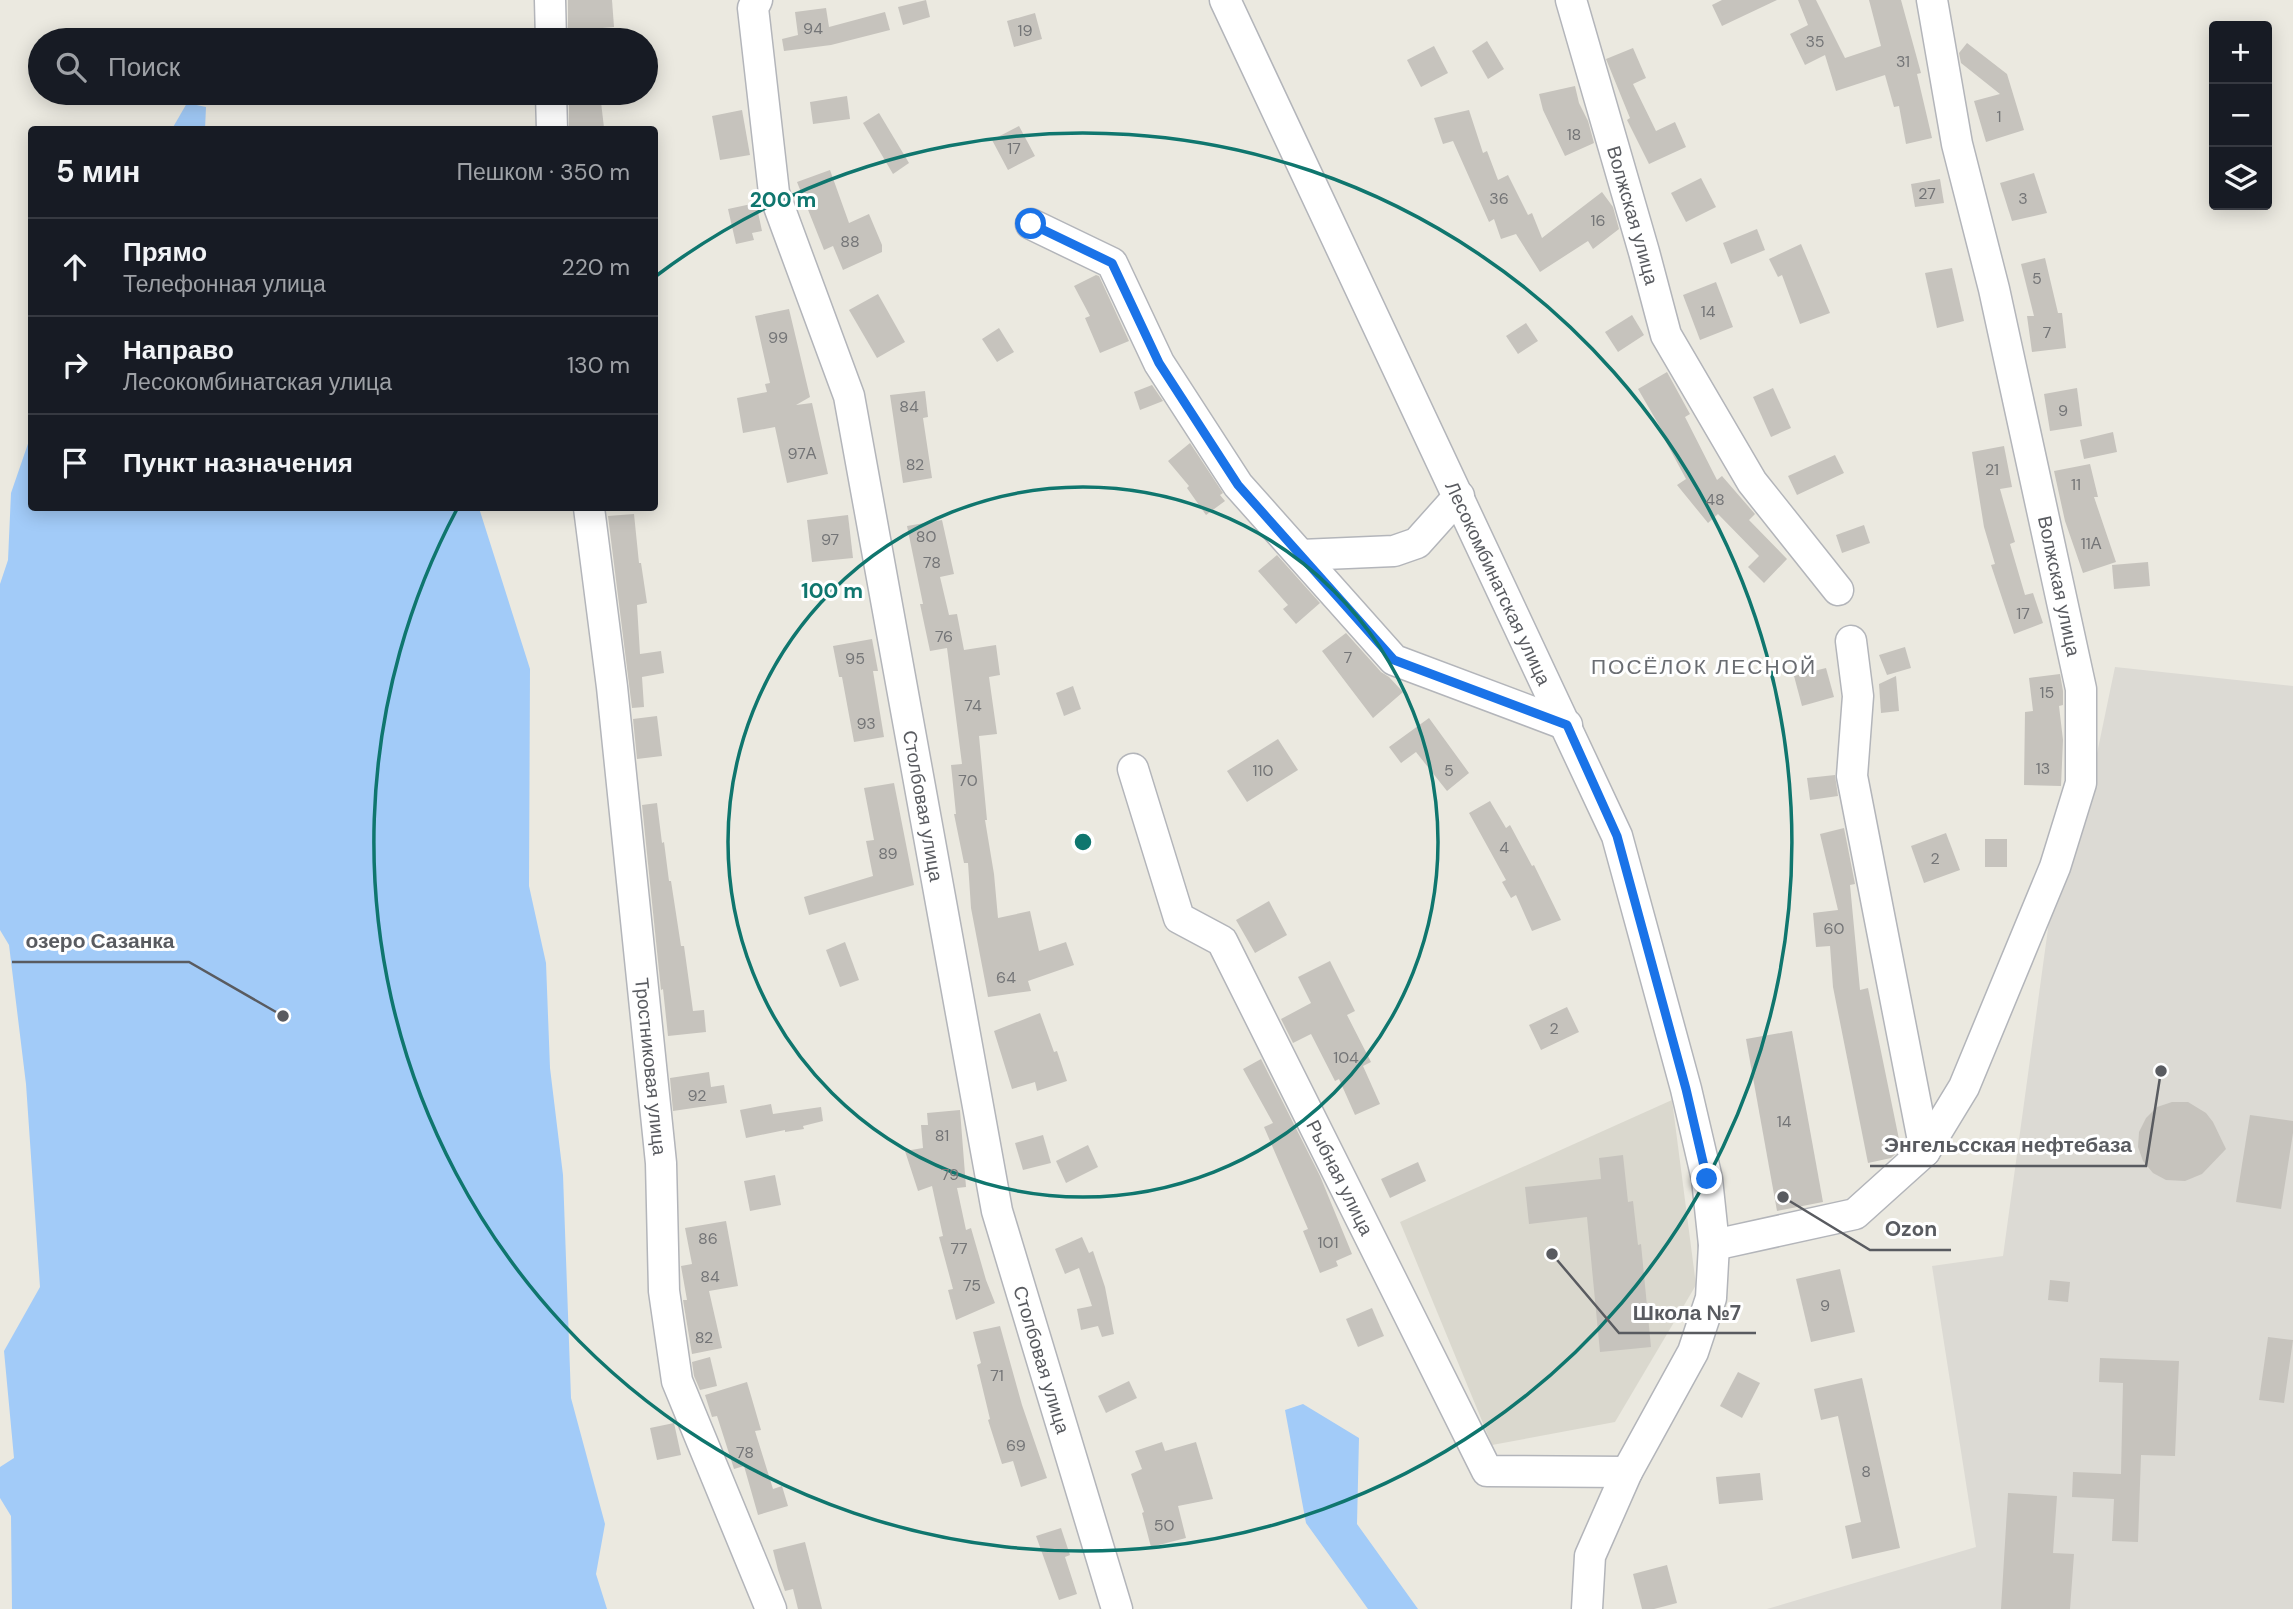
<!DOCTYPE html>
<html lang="ru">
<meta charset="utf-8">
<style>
body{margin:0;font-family:"DM Sans",sans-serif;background:#20242c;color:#f1f3f6}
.controls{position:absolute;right:21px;top:21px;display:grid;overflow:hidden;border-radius:7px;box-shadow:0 4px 18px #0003}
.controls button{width:63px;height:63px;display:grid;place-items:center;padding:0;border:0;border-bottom:2px solid #363941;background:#171b24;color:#f1f3f6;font:35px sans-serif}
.stop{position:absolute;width:21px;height:21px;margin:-16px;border:5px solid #1a73e8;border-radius:50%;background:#fff}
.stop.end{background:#1a73e8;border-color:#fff;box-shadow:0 2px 7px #0008}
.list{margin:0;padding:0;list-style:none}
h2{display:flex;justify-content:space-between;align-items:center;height:91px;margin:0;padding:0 28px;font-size:30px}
h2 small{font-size:23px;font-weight:400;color:#9ea1a6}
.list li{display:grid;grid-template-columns:46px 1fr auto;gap:21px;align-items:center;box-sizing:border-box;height:98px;padding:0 28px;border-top:2px solid #363941}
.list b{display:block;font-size:26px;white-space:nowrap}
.list p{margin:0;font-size:23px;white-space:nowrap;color:#9ea1a6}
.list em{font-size:23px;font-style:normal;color:#9ea1a6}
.icon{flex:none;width:38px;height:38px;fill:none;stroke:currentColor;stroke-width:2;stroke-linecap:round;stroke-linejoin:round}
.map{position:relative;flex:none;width:2293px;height:1609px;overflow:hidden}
.search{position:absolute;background:#171b24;box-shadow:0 4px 18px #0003;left:28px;top:28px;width:630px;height:77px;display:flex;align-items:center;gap:18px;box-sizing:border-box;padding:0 24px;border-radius:38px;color:#9ea1a6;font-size:26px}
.panel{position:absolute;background:#171b24;box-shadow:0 4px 18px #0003;left:28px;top:126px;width:630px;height:385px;border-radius:7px}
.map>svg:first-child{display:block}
.industrial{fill:#dcdad4}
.education{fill:#dad8ce}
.water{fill:#a2cbf8}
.building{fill:#c6c3bd}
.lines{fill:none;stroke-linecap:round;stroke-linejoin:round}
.minor-casing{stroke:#b3b5ba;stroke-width:33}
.minor{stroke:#fff;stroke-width:30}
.route{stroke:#1a73e8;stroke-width:9}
.ring{fill:none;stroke:#0f766e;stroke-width:3.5}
.labels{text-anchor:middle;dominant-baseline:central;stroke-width:6;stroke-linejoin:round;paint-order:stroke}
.number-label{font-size:16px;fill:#747577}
.street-label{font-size:19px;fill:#595b60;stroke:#fff}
.neighbourhood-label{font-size:21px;letter-spacing:2px;fill:#6a6d72;stroke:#fff}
.centre{fill:#0f766e;stroke:#fff;stroke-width:3.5}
.ring-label{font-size:21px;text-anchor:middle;font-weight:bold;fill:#0f766e;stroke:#fff;stroke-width:6;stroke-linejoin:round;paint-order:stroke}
.leader{fill:none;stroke:#595b60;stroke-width:2.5}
.callout-dot{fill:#595b60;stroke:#fff;stroke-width:2.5}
.callout-label{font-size:21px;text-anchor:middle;font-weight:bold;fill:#595b60;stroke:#fff;stroke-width:6;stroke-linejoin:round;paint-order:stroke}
</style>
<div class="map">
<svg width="2293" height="1609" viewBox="0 0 2293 1609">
<rect width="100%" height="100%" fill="#ebe9e0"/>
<polygon class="industrial" points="2115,667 2293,686 2293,1609 1767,1609 1976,1547 1932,1266 2003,1256 2054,885 2089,792"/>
<polygon class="education" points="1672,1100 1696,1285 1615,1422 1492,1445 1400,1222"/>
<g class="water">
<polygon points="187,103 206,107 205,129 172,129"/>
<polygon points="31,435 32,508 479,508 530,669 529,886 546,963 550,1068 563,1175 571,1398 605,1524 596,1574 607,1609 12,1609 11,1516 0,1498 0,1467 14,1458 4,1351 40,1287 26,1084 9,945 0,930 0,584 8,560 11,493"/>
<polygon points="1303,1404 1359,1438 1357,1524 1418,1609 1368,1609 1306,1523 1285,1410"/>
</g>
<g class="building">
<polygon points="568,0 612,0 614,27 568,31"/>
<polygon points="926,0 930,17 903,25 898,7"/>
<polygon points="1722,0 1777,0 1722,26 1712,5"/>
<polygon points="1798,0 1816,0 1845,58 1881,46 1869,0 1901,0 1921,73 1917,74 1932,138 1906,144 1899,106 1894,107 1885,75 1836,91 1825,55 1805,65 1790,34 1808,25"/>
<polygon points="826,8 829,27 885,12 890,30 831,45 784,51 782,39 798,35 795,12"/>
<polygon points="1035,13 1042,39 1014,47 1007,21"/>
<polygon points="1487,41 1504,69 1488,79 1472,51"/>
<polygon points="1967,43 2007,74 2024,130 1986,142 1974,101 2000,94 1961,63 1959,53"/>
<polygon points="1434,46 1448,73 1421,87 1407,60"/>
<polygon points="1633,48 1646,78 1633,84 1656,131 1675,122 1686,147 1649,164 1627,120 1630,118 1606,59"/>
<polygon points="1575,86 1579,103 1588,121 1594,143 1565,156 1543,110 1539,94"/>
<polygon points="569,93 600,93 604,128 569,130"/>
<polygon points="847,96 850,119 813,124 810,102"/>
<polygon points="742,110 750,155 720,160 712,116"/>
<polygon points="1469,110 1483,153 1487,151 1498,180 1508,175 1528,215 1532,213 1542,238 1602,192 1613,207 1619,229 1593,249 1588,241 1540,272 1516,234 1501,239 1494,219 1489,222 1453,141 1443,144 1434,118"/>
<polygon points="879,113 909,163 893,174 863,123"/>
<polygon points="1019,126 1035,156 1008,170 992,140"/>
<polygon points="830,170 849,223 869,214 882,245 882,252 843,270 833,246 824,250 797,182"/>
<polygon points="2034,173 2047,213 2012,221 2000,183"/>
<polygon points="1701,178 1716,207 1686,222 1671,193"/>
<polygon points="1940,179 1944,203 1915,207 1911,184"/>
<polygon points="756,203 762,231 752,233 754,240 736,244 728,209"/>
<polygon points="1757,229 1765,250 1731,264 1723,243"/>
<polygon points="1801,244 1830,313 1800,324 1782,275 1778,277 1769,259"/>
<polygon points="2045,258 2058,313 2062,313 2066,348 2032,352 2027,316 2034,316 2021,264"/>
<polygon points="1952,268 1964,321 1937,328 1925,273"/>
<polygon points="1096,275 1099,276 1129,341 1100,353 1085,318 1090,316 1074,286"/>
<polygon points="1716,282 1733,327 1700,340 1683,295"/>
<polygon points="878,294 905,342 877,358 849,310"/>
<polygon points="789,309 810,397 796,405 812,403 828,474 787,483 775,427 743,433 737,398 767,392 765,384 770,383 755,316"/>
<polygon points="1632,315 1644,335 1618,352 1605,332"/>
<polygon points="1526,323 1538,341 1518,354 1506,336"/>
<polygon points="999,328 1014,352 997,362 982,339"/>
<polygon points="1667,372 1690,414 1685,417 1717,480 1722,476 1755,514 1749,520 1787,559 1764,583 1748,567 1759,556 1718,514 1708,523 1677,485 1686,479 1665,440 1667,439 1638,389"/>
<polygon points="1152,385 1163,401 1140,410 1134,392"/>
<polygon points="1773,388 1791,428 1771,437 1753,397"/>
<polygon points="2077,388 2082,426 2050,431 2044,394"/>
<polygon points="925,391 928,417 923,418 932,478 903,483 890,395"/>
<polygon points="2113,432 2117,452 2084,459 2080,440"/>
<polygon points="1190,443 1223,493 1220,495 1225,501 1206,515 1187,488 1189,486 1168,461"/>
<polygon points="2004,446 2012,487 2000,489 2015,542 2010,544 2025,595 2033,593 2043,623 2014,634 1991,565 1995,564 1984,527 1972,452"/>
<polygon points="1835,455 1844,473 1797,495 1788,476"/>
<polygon points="2090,464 2098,497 2094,497 2116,562 2083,573 2065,521 2054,471"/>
<polygon points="634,514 639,563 641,563 647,603 637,605 640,654 661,651 664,673 642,677 644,707 632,708 608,516"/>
<polygon points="848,515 853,558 812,562 807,520"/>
<polygon points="942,520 954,574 940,577 949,615 957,614 964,650 996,645 1000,675 989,677 997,734 979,736 987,820 985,820 994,874 998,918 1030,911 1039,951 1066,942 1074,965 1028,981 1031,991 988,997 971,908 968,863 964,863 954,814 956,814 951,765 962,764 947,648 930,651 920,604 923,604 907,526"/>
<polygon points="1864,525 1870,543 1842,553 1836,535"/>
<polygon points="1277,555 1320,603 1296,624 1283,609 1288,605 1258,571"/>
<polygon points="2148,562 2150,586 2114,589 2112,565"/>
<polygon points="1346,633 1381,672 1389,677 1403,692 1373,718 1322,651"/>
<polygon points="872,639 878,671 873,671 884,737 854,742 842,677 839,677 833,646"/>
<polygon points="1905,647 1911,668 1887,675 1879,655"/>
<polygon points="1826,668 1834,697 1802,706 1794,676"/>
<polygon points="2060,674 2063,691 2063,705 2059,706 2063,740 2061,786 2024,785 2025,712 2033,711 2029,678"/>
<polygon points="1896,676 1899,711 1881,713 1879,684"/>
<polygon points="1073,686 1081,709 1064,716 1056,693"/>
<polygon points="657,716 662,756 637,759 633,719"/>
<polygon points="1429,718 1469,773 1447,791 1416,752 1401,763 1389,747"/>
<polygon points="1278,739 1298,770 1247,802 1227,771"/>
<polygon points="1835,775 1838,796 1810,800 1807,778"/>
<polygon points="894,783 914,885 809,915 804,897 873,876 866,841 874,840 864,788"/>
<polygon points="1490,801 1506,828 1510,825 1532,866 1534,865 1561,920 1532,931 1516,895 1511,898 1502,882 1506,880 1469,813"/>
<polygon points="657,803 662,843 664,842 669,881 671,881 681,946 684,946 693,1011 704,1010 706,1032 668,1036 663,989 661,990 642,805"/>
<polygon points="1844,828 1855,884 1850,885 1860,990 1868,988 1901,1149 1891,1158 1868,1163 1833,987 1830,946 1816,947 1813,913 1838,910 1820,834"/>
<polygon points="1946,833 1960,870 1924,883 1911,846"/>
<rect x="1985" y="839" width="22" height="28"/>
<polygon points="1269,901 1287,935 1255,953 1236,920"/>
<polygon points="845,942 859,980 840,987 826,950"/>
<polygon points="1330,961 1355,1011 1347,1015 1371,1062 1363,1066 1380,1104 1355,1115 1339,1079 1335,1081 1311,1034 1293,1043 1281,1019 1311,1003 1298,977"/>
<polygon points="1567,1007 1579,1032 1541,1050 1529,1025"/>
<polygon points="1040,1013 1054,1052 1057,1051 1067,1081 1037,1091 1035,1082 1012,1089 994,1031"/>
<polygon points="1792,1031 1823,1202 1777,1211 1746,1039"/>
<polygon points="1261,1059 1320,1176 1352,1254 1336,1261 1338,1266 1320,1273 1303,1231 1308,1229 1264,1127 1273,1123 1243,1069"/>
<polygon points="709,1072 711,1087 724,1085 727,1103 673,1111 670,1078"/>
<polygon points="2172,1102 2188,1102 2206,1113 2213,1122 2226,1149 2202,1174 2185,1181 2166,1180 2153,1173 2143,1161 2138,1147 2139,1132 2146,1118 2157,1107"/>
<polygon points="771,1104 773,1114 821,1107 823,1121 803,1126 804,1129 785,1132 785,1130 746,1138 740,1110"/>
<polygon points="960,1110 966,1187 957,1188 966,1230 971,1228 986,1280 995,1303 956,1320 948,1290 953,1289 939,1237 943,1236 932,1186 918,1191 905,1151 923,1148 921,1125 928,1125 927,1113"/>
<polygon points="2250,1115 2293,1121 2293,1133 2281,1209 2236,1202"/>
<polygon points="1043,1135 1051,1163 1023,1170 1015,1143"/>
<polygon points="1088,1145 1098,1167 1066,1183 1056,1161"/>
<polygon points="1623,1155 1628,1202 1633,1201 1638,1245 1641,1244 1651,1347 1600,1352 1587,1217 1529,1224 1525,1187 1601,1179 1599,1158"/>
<polygon points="1418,1162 1426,1181 1390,1198 1381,1179"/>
<polygon points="775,1175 781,1205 750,1211 744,1181"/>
<polygon points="726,1221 738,1286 709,1291 722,1348 692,1354 683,1300 687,1300 681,1266 692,1264 685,1228"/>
<polygon points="1082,1237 1089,1253 1093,1251 1105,1287 1114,1334 1102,1337 1098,1326 1081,1330 1077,1309 1092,1306 1079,1268 1065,1274 1055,1249"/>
<polygon points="1840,1269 1855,1332 1811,1342 1796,1279"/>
<polygon points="2050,1280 2070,1282 2068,1302 2048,1300"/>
<polygon points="1372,1308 1384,1336 1358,1347 1346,1319"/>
<polygon points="1000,1326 1022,1405 1047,1478 1021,1487 1013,1461 1002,1464 988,1420 990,1419 977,1365 981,1363 973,1332"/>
<polygon points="2268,1337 2293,1340 2284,1403 2259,1400"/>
<polygon points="710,1357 717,1386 700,1390 694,1376 692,1362"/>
<polygon points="2100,1358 2179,1361 2175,1456 2141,1455 2138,1542 2112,1541 2114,1499 2072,1497 2073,1472 2121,1474 2123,1383 2099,1382"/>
<polygon points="1738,1372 1760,1383 1742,1418 1720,1406"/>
<polygon points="1862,1378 1900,1548 1852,1559 1845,1526 1861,1522 1838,1416 1821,1420 1814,1389"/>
<polygon points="1129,1381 1137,1398 1106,1413 1098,1396"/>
<polygon points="747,1382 761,1430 755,1431 773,1489 782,1486 788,1506 758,1515 744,1466 734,1469 717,1416 712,1417 705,1395"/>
<polygon points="674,1423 681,1455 657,1460 650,1428"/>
<polygon points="1162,1442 1165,1451 1196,1442 1213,1499 1178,1506 1186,1538 1151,1547 1142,1513 1144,1512 1131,1474 1142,1469 1135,1451"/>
<polygon points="1760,1473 1763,1500 1719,1504 1716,1477"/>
<polygon points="2008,1493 2057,1496 2053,1553 2074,1554 2070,1609 2001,1609"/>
<polygon points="1061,1528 1070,1555 1065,1557 1077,1594 1059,1600 1036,1536"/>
<polygon points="805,1542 822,1609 798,1609 793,1589 785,1591 778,1570 773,1550"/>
<polygon points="1667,1565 1677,1603 1654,1609 1642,1609 1633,1574"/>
</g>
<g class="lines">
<defs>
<g id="minor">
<polyline points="550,0 551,40"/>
<path id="s1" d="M757,0L753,8L774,193L849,396L997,1211L1117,1609"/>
<path id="s2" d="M1225,0L1617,836L1686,1089L1707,1179L1714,1245L1711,1298L1693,1352L1627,1472L1590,1556L1587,1609"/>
<path id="s3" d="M1571,0L1644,252L1666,335L1752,482L1838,590"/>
<polyline points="551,93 552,130"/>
<polyline points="1031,224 1112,263 1159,363 1238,485 1394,660 1567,725"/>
<path id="s4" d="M589,508L612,687L661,1163L664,1291L677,1381L771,1609"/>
<polyline points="1301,555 1394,551 1417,543 1459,496"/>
<polyline points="1851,641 1858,696 1852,776 1925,1151"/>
<path id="s5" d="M1133,769L1179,918L1222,941L1487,1471L1627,1472"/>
<polyline points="1714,1245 1855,1214 1925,1151 1964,1087 2055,867 2081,783 2081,689 1994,289 1957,144 1932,0"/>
</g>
</defs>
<use href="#minor" class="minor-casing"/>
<use href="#minor" class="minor"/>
</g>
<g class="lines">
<polyline class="route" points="1031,224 1112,263 1159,363 1238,485 1394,660 1567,725 1617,836 1686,1089 1707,1179"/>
</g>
<g class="ring">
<circle cx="1083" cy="842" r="355"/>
<path d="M656 276A709 709 0 1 1 457 509"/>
</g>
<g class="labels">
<g class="number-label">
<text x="813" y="28">94</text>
<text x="1025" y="30">19</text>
<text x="1815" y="41">35</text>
<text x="1903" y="61">31</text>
<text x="1999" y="116">1</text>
<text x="1574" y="134">18</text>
<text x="1014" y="148">17</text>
<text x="1927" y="193">27</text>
<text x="1499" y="198">36</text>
<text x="2023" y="198">3</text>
<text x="1598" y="220">16</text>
<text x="850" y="241">88</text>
<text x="2037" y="278">5</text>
<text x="1708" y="311">14</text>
<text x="2047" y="332">7</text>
<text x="778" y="337">99</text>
<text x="909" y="406">84</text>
<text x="2063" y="410">9</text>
<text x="802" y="453">97А</text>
<text x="915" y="464">82</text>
<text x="1992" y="469">21</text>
<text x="2076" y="484">11</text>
<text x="1715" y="499">48</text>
<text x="926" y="536">80</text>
<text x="830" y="539">97</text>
<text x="2091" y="543">11А</text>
<text x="932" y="562">78</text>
<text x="2023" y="613">17</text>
<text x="944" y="636">76</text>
<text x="1348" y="657">7</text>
<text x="855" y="658">95</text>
<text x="2047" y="692">15</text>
<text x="973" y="705">74</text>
<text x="866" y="723">93</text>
<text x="2043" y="768">13</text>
<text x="1263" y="770">110</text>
<text x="1449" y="770">5</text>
<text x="968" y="780">70</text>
<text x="1504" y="847">4</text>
<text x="888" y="853">89</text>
<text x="1935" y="858">2</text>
<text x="1834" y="928">60</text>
<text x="1006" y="977">64</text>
<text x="1554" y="1028">2</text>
<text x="1346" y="1057">104</text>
<text x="697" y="1095">92</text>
<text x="1784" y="1121">14</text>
<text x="942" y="1135">81</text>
<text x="950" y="1174">79</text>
<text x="708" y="1238">86</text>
<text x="1328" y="1242">101</text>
<text x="959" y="1248">77</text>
<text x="710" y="1276">84</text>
<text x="972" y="1285">75</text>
<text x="1825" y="1305">9</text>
<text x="704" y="1337">82</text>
<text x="997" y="1375">71</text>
<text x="1016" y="1445">69</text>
<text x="745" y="1452">78</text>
<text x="1866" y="1471">8</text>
<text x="1164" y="1525">50</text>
</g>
<g class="street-label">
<text stroke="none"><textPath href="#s3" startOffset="224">Волжская улица</textPath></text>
<text stroke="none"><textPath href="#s2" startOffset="644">Лесокомбинатская улица</textPath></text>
<text transform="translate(2059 586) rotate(78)">Волжская улица</text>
<text stroke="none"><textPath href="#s1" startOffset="828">Столбовая улица</textPath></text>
<text stroke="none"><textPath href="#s4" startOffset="562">Тростниковая улица</textPath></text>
<text stroke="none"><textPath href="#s5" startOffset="469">Рыбная улица</textPath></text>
<text stroke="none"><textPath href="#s1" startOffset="1395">Столбовая улица</textPath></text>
</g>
<g class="neighbourhood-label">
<text x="1704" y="667">ПОСЁЛОК ЛЕСНОЙ</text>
</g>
</g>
<circle cx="1083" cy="842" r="10" class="centre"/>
<g class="ring-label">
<text x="783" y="207">200 m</text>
<text x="832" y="598">100 m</text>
</g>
<path class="leader" d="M283 1016L189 962H12M2161 1071L2146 1166H1870M1783 1197L1870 1250H1951M1552 1254L1619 1333H1756"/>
<g class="callout-dot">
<circle cx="283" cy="1016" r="7"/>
<circle cx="2161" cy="1071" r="7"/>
<circle cx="1783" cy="1197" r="7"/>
<circle cx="1552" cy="1254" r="7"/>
</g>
<g class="callout-label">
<text x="100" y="948">озеро Сазанка</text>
<text x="2008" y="1152">Энгельсская нефтебаза</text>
<text x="1911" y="1236">Ozon</text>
<text x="1687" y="1320">Школа №7</text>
</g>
</svg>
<div class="controls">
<button>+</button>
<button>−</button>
<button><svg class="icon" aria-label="layers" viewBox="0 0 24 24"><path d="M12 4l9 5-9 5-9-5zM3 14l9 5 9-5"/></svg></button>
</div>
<div class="stop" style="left:1031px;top:224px"></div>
<div class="stop end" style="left:1707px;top:1179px"></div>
<div class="search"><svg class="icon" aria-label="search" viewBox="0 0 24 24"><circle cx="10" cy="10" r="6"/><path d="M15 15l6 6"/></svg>Поиск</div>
<section class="panel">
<h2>5 мин<small>Пешком · 350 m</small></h2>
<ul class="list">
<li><svg class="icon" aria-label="ahead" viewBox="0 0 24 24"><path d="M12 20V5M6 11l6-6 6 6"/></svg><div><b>Прямо</b><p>Телефонная улица</p></div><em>220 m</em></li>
<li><svg class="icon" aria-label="right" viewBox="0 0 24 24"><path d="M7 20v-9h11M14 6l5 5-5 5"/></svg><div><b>Направо</b><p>Лесокомбинатская улица</p></div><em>130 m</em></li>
<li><svg class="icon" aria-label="arrive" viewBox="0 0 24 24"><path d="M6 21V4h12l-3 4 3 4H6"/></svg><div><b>Пункт назначения</b></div></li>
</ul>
</section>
</div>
